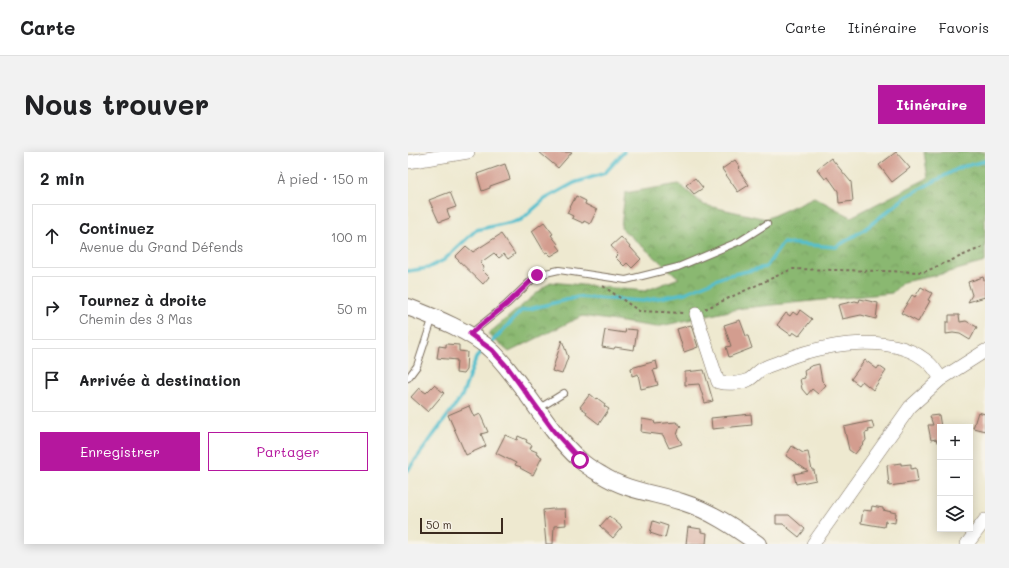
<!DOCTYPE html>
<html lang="fr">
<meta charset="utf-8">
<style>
body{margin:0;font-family:Mali,sans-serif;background:#f2f2f2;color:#202124}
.controls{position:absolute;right:12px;bottom:12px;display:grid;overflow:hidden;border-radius:0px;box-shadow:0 2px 10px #0003}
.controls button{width:36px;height:36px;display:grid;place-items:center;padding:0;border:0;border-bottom:1px solid #e0e0e0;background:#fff;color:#202124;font:20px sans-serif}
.scale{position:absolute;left:12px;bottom:10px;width:83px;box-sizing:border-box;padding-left:4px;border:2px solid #3b2a1e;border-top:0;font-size:11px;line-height:14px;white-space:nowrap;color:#3b2a1e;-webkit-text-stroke:3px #f7f3e8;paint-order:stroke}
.stop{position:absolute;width:12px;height:12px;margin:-9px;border:3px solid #b5179e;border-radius:50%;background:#fff}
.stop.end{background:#b5179e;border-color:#fff;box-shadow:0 1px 4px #0008}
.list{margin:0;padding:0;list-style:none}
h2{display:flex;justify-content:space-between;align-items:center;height:52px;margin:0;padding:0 16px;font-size:17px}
h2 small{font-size:13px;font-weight:400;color:#757577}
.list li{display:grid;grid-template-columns:26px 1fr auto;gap:12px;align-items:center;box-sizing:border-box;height:64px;margin:0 8px 8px;padding:0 8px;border:1px solid #e0e0e0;border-radius:0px}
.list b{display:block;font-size:15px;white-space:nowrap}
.list p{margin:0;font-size:13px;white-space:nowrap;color:#757577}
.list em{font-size:13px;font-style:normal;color:#757577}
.actions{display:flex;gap:8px;padding:12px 16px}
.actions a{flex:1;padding:9px 0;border:1px solid #b5179e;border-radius:0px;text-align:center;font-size:14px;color:#b5179e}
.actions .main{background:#b5179e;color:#fff}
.icon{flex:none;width:22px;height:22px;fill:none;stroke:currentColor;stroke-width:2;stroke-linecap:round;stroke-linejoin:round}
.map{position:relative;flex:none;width:577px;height:392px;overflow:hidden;border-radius:0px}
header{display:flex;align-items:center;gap:24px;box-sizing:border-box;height:56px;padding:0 20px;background:#fff;border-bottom:1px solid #e0e0e0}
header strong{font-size:19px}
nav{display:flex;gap:22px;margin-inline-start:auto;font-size:14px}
.intro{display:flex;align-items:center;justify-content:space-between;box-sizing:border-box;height:96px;padding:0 24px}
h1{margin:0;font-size:28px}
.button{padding:10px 18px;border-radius:0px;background:#b5179e;color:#fff;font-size:14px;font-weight:700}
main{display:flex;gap:24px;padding:0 24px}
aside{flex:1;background:#fff;border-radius:0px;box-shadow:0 2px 10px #0003}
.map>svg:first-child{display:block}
.forest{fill:url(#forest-crowns);stroke:#627148}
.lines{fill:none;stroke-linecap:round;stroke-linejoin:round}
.stream{stroke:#53bfce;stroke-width:3.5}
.building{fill:#d39d8f}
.service-casing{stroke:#7a6d5c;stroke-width:8}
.minor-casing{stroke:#7a6d5c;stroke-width:14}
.tertiary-casing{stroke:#7a6d5c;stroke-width:18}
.path{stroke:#7a6d5c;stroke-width:2;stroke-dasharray:3 3;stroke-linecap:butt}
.service{stroke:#fff;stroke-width:6}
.minor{stroke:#fff;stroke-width:13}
.tertiary{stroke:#fff;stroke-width:16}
.route{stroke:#b5179e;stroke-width:5}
</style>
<header>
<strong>Carte</strong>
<nav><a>Carte</a><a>Itinéraire</a><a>Favoris</a></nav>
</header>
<div class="intro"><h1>Nous trouver</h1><a class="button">Itinéraire</a></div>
<main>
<aside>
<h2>2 min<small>À pied · 150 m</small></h2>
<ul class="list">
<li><svg class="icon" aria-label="ahead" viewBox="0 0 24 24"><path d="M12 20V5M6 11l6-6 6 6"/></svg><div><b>Continuez</b><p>Avenue du Grand Défends</p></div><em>100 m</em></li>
<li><svg class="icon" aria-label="right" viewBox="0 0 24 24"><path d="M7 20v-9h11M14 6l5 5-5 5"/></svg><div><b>Tournez à droite</b><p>Chemin des 3 Mas</p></div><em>50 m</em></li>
<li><svg class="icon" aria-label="arrive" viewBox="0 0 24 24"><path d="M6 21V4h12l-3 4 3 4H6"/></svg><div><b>Arrivée à destination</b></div></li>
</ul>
<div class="actions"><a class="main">Enregistrer</a><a>Partager</a></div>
</aside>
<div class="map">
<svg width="577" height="392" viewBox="0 0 577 392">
<defs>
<pattern id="forest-crowns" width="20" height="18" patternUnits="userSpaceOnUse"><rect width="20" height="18" fill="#8ab871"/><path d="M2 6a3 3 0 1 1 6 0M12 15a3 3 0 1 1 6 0" fill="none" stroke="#72965c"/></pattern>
</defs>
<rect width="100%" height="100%" fill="#f7f3e8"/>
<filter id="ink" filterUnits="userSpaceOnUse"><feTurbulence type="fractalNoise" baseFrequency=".025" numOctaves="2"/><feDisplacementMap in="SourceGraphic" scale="8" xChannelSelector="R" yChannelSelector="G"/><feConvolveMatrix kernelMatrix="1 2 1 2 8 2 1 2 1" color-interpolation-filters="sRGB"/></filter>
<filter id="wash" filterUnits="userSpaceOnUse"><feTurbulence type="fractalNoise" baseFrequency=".012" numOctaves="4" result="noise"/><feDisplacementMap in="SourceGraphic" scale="16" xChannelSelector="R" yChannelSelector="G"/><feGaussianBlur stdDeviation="0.9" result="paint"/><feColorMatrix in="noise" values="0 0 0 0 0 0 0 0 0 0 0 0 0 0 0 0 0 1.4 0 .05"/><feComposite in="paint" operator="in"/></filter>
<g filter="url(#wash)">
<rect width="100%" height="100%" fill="#eee9d0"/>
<polygon class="forest" points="516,0 577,0 577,110 530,123 495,130 484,141 335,156 248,175 174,164 101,200 80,182 142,130 237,139 271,126 213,76 217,41 271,32 296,53 358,67 406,45 443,65 520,26"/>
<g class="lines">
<g class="stream">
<polyline points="0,119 20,116 36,108 68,78 113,68 137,47 166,31 197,21 216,0"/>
<polyline points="82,192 113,159 170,145 235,149 277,141 317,124 358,115 375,91 428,95 457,77 499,44 553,15 577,9"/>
<polyline points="0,318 54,244 68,206 76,197"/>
</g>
</g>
<g id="blocks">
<g class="building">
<polygon points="131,0 164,0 150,16"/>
<polygon points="488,0 502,16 484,30 471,13"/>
<polygon points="423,6 443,30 445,49 431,51 430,39 420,25 417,27 409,17"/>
<polygon points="327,8 332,15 330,17 341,33 330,40 314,17"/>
<polygon points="97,12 102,27 82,34 82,36 74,39 69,22"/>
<polygon points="287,26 295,36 286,42 278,33"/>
<polygon points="42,40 48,55 39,58 42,66 31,70 21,48"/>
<polygon points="168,44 178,49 177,52 189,58 182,72 176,69 175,71 164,66 165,64 159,61"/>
<polygon points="136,70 145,82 143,83 150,92 149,93 153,98 143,104 139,100 137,101 124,79"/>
<polygon points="93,82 107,102 100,107 96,102 91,106 86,101 72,111 76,115 74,118 81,125 75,132 47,105 58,94 65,100"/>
<polygon points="213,85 233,107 224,116 219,111 216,114 207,105 210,102 203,94"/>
<polygon points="575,125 577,131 577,145 560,150 564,143 560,130"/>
<polygon points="513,135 524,141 520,148 522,149 510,170 493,161 504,143 507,145"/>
<polygon points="452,147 470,151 468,167 453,163 434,167 430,153 447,149 451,150"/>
<polygon points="392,158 404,167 391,184 385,180 383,183 369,173 378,161 382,164 385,160 389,163"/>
<polygon points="541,163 551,163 552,170 558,169 569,175 562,188 552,182 545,181 538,182 538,170 541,170"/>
<polygon points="332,168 338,184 340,184 344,196 321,205 318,195 323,194 316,173"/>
<polygon points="283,173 290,195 276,200 269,177"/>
<polygon points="218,177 229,178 226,198 207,195 206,197 194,195 197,178 217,181"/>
<polygon points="154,188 160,205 154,222 144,219"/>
<polygon points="38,192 51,193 51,199 59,200 58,218 55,222 48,221 49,208 29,206 31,194 38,195"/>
<polygon points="457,208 469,217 471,214 478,219 465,238 454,229 451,233 443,227"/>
<polygon points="248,209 250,217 245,218 250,233 233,237 230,222 224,224 223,216"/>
<polygon points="411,212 414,229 418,233 410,242 404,237 399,243 394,237 392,227 397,226 396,218 403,214"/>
<polygon points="296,218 305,249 297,251 291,232 277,233 277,220"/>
<polygon points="26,233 36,241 20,260 3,245 11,236 18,241"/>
<polygon points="182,242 188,247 189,246 197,252 196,254 201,257 191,272 178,262 179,260 172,255"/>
<polygon points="61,254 66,265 72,262 80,280 73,282 78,294 58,303 40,263"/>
<polygon points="570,260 577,262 577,279 565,276"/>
<polygon points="343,262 344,273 304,277 303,266"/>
<polygon points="531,263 533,275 532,275 532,289 529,290 528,287 523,288 520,273 525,273 522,264"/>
<polygon points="234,267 246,269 247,272 268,270 273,274 271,277 269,283 274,292 261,296 255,283 233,280"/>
<polygon points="464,269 466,277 460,278 461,280 457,281 458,288 447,302 441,298 436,275"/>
<polygon points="97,283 109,288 110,284 119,288 118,290 124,293 122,297 129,300 128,302 134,305 125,323 112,316 113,315 107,313 108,311 88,301"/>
<polygon points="384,294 395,301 400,300 404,318 406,318 408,328 388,332 386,322 400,319 378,304"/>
<polygon points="493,311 493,313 503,312 503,317 508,316 510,330 481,334 479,313"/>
<polygon points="464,354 475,356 475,358 488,361 487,371 477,369 476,375 453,371 455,358 463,359"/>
<polygon points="145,357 157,357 158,373 146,374 145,392 138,392 135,358"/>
<polygon points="368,363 381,363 397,377 391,385 375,372 368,372"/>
<polygon points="201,364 214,375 205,386 192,374"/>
<polygon points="245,369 260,374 257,386 242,381"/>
<polygon points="280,375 293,377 293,380 299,381 298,392 278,392"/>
</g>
</g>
</g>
<g filter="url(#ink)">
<use href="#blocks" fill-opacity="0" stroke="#7a6d5c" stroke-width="1"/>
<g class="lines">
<defs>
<g id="service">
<polyline points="62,182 99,152 129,123 151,118 218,128 270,115 332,89 359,72"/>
<polyline points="0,226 9,214 25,165"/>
<polyline points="130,257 156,241"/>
</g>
<g id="minor">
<polyline points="0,10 60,0"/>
<path d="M288,162L310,230C317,232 333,232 340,228C345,226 349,220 354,217C359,214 366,212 371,210C411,192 487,178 522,212C526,216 530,222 533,227"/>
<polyline points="405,392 502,255 533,227 577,199"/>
<polyline points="559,392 577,368"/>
</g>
<path id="tertiary" d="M0,155C26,165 65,180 85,200C117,232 138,278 172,308C178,314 187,319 194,323C219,339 247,341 274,350C303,359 326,375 350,392"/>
</defs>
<use href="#service" class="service-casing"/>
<use href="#minor" class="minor-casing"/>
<use href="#tertiary" class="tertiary-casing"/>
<g class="path">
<polyline points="195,134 231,159 276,161"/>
<polyline points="297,157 384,117 516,120 577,94"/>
</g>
<use href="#service" class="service"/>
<use href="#minor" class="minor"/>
<use href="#tertiary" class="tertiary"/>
</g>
</g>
<g class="lines" filter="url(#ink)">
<polyline class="route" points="129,123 99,152 62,182 84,198 100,216 146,279 172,308"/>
</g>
</svg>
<div class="controls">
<button>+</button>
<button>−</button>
<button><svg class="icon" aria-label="layers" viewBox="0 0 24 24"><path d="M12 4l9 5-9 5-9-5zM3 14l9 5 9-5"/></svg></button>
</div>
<div class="scale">50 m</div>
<div class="stop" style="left:172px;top:308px"></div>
<div class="stop end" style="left:129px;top:123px"></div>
</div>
</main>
